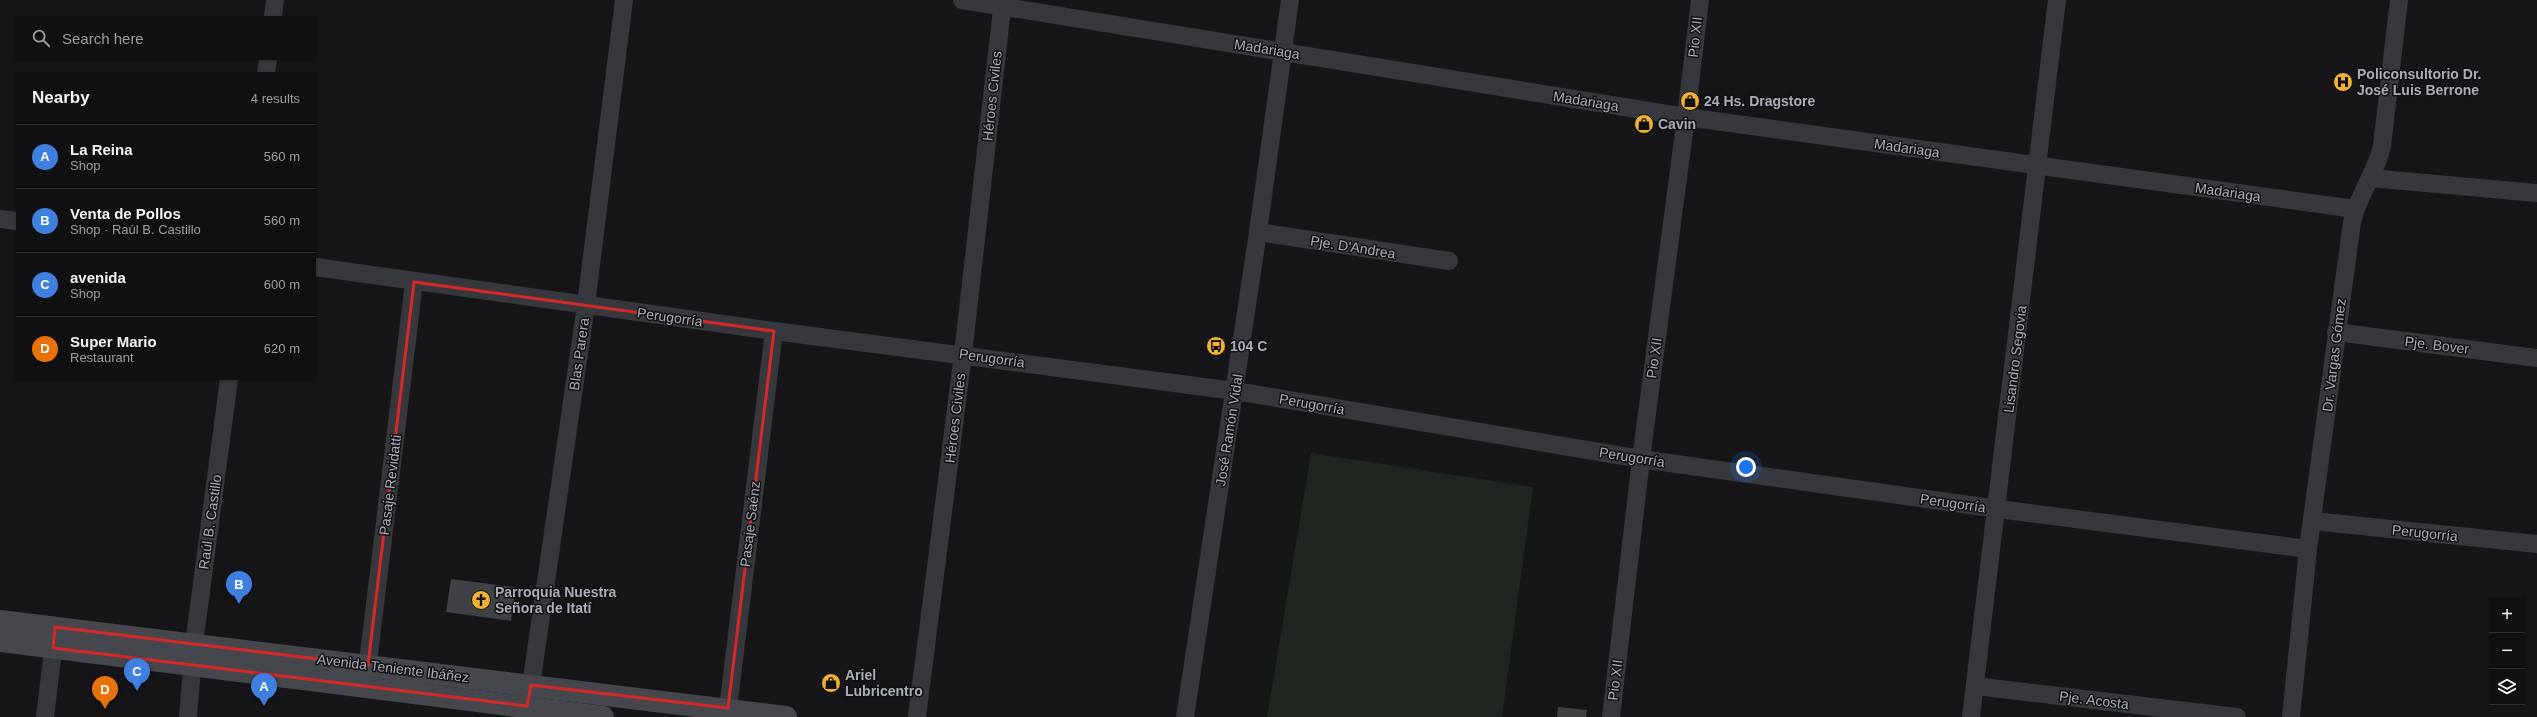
<!DOCTYPE html>
<meta charset="utf-8">
<style>
body{margin:0;font-family:Helvetica,sans-serif;background:#19191b;color:#f1f3f6}
.controls{position:absolute;right:12px;bottom:12px;display:grid;overflow:hidden;border-radius:0px;box-shadow:0 1px 3px #0004}
.controls button{width:36px;height:36px;display:grid;place-items:center;padding:0;border:0;border-bottom:1px solid #303032;background:#101012;color:#f1f3f6;font:20px sans-serif}
.you{position:absolute;left:1746px;top:467px;width:14px;height:14px;margin:-10px;border:3px solid #fff;border-radius:50%;background:#1a73e8;box-shadow:0 0 0 6px #1a73e833}
.badge{display:grid;place-items:center;width:26px;height:26px;border-radius:50%;background:#8c9099;color:#fff;font-size:13px;font-weight:700}
.pin{position:absolute;translate:-50% -33px;filter:drop-shadow(0 1px 2px #0008)}
.pin::after{content:'';position:absolute;top:21px;width:14px;height:12px;background:inherit;clip-path:polygon(0 0,100% 0,50% 100%)}
.list{margin:0;padding:0;list-style:none}
h2{display:flex;justify-content:space-between;align-items:center;height:52px;margin:0;padding:0 16px;font-size:17px}
h2 small{font-size:13px;font-weight:400;color:#9c9d9f}
.list li{display:grid;grid-template-columns:26px 1fr auto;gap:12px;align-items:center;box-sizing:border-box;height:64px;padding:0 16px;border-top:1px solid #303032}
.list b{display:block;font-size:15px;white-space:nowrap}
.list p{margin:0;font-size:13px;white-space:nowrap;color:#9c9d9f}
.list em{font-size:13px;font-style:normal;color:#9c9d9f}
.icon{flex:none;width:22px;height:22px;fill:none;stroke:currentColor;stroke-width:2;stroke-linecap:round;stroke-linejoin:round}
.map{position:relative;flex:none;width:2537px;height:717px;overflow:hidden}
.search{position:absolute;background:#101012;box-shadow:0 1px 3px #0004;left:16px;top:16px;width:300px;height:44px;display:flex;align-items:center;gap:10px;box-sizing:border-box;padding:0 14px;border-radius:0px;color:#9c9d9f;font-size:15px}
.panel{position:absolute;background:#101012;box-shadow:0 1px 3px #0004;left:16px;top:72px;width:300px;height:308px;border-radius:0px}
.map>svg:first-child{display:block}
.green{fill:#1e261f}
.building{fill:#404145}
.lines{fill:none;stroke-linecap:round;stroke-linejoin:round}
.street{stroke:#37383d;stroke-width:18}
.secondary{stroke:#45474d;stroke-width:22}
.marked{fill:none;stroke:#d62828;stroke-width:3;stroke-linejoin:round}
.labels{text-anchor:middle;dominant-baseline:central;stroke-width:3;stroke-linejoin:round;paint-order:stroke}
.street-label{font-size:14px;fill:#a8adb8;stroke:#111113}
.poi-label{font-size:14px;font-weight:bold;fill:#a8adb8;stroke:#111113;text-anchor:start}
</style>
<div class="map">
<svg width="2537" height="717" viewBox="0 0 2537 717">
<rect width="100%" height="100%" fill="#161618"/>
<polygon class="green" points="1311,453 1533,487 1502,717 1267,717"/>
<g class="building">
<polygon points="451,579 515,587 511,621 446,612"/>
<polygon points="1558,707 1587,710 1586,717 1557,717"/>
</g>
<g class="lines">
<g class="street">
<polyline points="962,0 1686,117 2355,209"/>
<polyline points="273,17 275,0"/>
<polyline points="266,73 268,59"/>
<polyline points="2370,178 2537,193"/>
<polyline points="0,219 17,221"/>
<polyline points="1258,232 1449,261"/>
<polyline points="315,267 774,331 1235,391 1641,459 1998,509 2308,549"/>
<polyline points="2336,332 2537,358"/>
<polyline points="2313,521 2537,544"/>
<polyline points="366,679 414,282"/>
<polyline points="1975,686 2237,717"/>
<polyline points="529,699 586,305 624,0"/>
<polyline points="45,717 55,634"/>
<polyline points="188,717 194,644 229,379"/>
<polyline points="727,717 774,331"/>
<polyline points="917,717 963,354 1003,0"/>
<polyline points="1185,717 1258,232 1290,0"/>
<polyline points="1611,717 1641,459 1686,117 1700,0"/>
<polyline points="1971,717 2057,0"/>
<path d="M2291,717L2308,549L2352,222C2359,192 2376,174 2382,146L2399,0"/>
</g>
<g class="secondary">
<polyline points="0,621 786,717"/>
<polyline points="0,641 603,717"/>
</g>
</g>
<path class="marked" d="M414,282L774,331L728,708L531,685L527,706L53,648L55,627L368,665Z"/>
<defs>
<symbol id="hospital-disc" viewBox="-11 -11 22 22"><circle r="9.5" fill="#f2b134" stroke="#111113"/><path d="M-5-5h3v3.5h4V-5h3V5h-3V1.5h-4V5h-3Z" fill="#111"/></symbol>
<symbol id="shop-disc" viewBox="-11 -11 22 22"><circle r="9.5" fill="#f2b134" stroke="#111113"/><path d="M-5-2.5h2.3a2.7 3.5 0 0 1 5.4 0H5L5.5 6h-11ZM-1.5-2.5h3a1.5 2.3 0 0 0-3 0Z" fill="#111"/></symbol>
<symbol id="bus-disc" viewBox="-11 -11 22 22"><circle r="9.5" fill="#f2b134" stroke="#111113"/><path d="M-5-6H5V4H4V6H2V4H-2V6H-4V4H-5ZM-3.5-4V0h7V-4ZM-3.5 1.2v1.5H-2V1.2ZM2 1.2v1.5H3.5V1.2Z" fill="#111"/></symbol>
<symbol id="church-disc" viewBox="-11 -11 22 22"><circle r="9.5" fill="#f2b134" stroke="#111113"/><path d="M-1.2-6h2.4v3.5h3.3v2.4h-3.3V6h-2.4V-.1h-3.3v-2.4h3.3Z" fill="#111"/></symbol>
</defs>
<g fill-rule="evenodd">
<use href="#hospital-disc" x="2332" y="71" width="22" height="22"/>
<use href="#shop-disc" x="1679" y="90" width="22" height="22"/>
<use href="#shop-disc" x="1633" y="113" width="22" height="22"/>
<use href="#bus-disc" x="1205" y="335" width="22" height="22"/>
<use href="#church-disc" x="470" y="589" width="22" height="22"/>
<use href="#shop-disc" x="820" y="672" width="22" height="22"/>
</g>
<g class="labels">
<g class="street-label">
<text transform="translate(1695 37) rotate(-84)">Pio XII</text>
<text transform="translate(1267 49) rotate(9)">Madariaga</text>
<text transform="translate(992 96) rotate(-84)">Héroes Civiles</text>
<text transform="translate(1586 101) rotate(9)">Madariaga</text>
<text transform="translate(1907 148) rotate(8)">Madariaga</text>
<text transform="translate(2228 192) rotate(8)">Madariaga</text>
<text transform="translate(1353 247) rotate(9)">Pje. D'Andrea</text>
<text transform="translate(670 317) rotate(8)">Perugorría</text>
<text transform="translate(2437 345) rotate(7)">Pje. Bover</text>
<text transform="translate(579 354) rotate(-82)">Blas Parera</text>
<text transform="translate(2334 355) rotate(-83)">Dr. Vargas Gómez</text>
<text transform="translate(992 358) rotate(8)">Perugorría</text>
<text transform="translate(1654 358) rotate(-82)">Pio XII</text>
<text transform="translate(2015 359) rotate(-83)">Lisandro Segovia</text>
<text transform="translate(1312 404) rotate(10)">Perugorría</text>
<text transform="translate(955 418) rotate(-83)">Héroes Civiles</text>
<text transform="translate(1229 430) rotate(-81)">José Ramón Vidal</text>
<text transform="translate(1632 457) rotate(9)">Perugorría</text>
<text transform="translate(390 485) rotate(-83)">Pasaje Revidatti</text>
<text transform="translate(1953 503) rotate(8)">Perugorría</text>
<text transform="translate(210 522) rotate(-82)">Raúl B. Castillo</text>
<text transform="translate(750 524) rotate(-83)">Pasaje Saénz</text>
<text transform="translate(2425 533) rotate(6)">Perugorría</text>
<text transform="translate(393 668) rotate(7)">Avenida Teniente Ibáñez</text>
<text transform="translate(1615 680) rotate(-83)">Pio XII</text>
<text transform="translate(2094 700) rotate(7)">Pje. Acosta</text>
</g>
<g class="poi-label">
<text x="2357" y="74">Policonsultorio Dr.<tspan x="2357" dy="16">José Luis Berrone</tspan></text>
<text x="1704" y="101">24 Hs. Dragstore</text>
<text x="1658" y="124">Cavin</text>
<text x="1230" y="346">104 C</text>
<text x="495" y="592">Parroquia Nuestra<tspan x="495" dy="16">Señora de Itatí</tspan></text>
<text x="845" y="675">Ariel<tspan x="845" dy="16">Lubricentro</tspan></text>
</g>
</g>
</svg>
<div class="controls">
<button>+</button>
<button>−</button>
<button><svg class="icon" aria-label="layers" viewBox="0 0 24 24"><path d="M12 4l9 5-9 5-9-5zM3 14l9 5 9-5"/></svg></button>
</div>
<div class="you"></div>
<div class="pin badge" style="left:264px;top:706px;background:#3f7fe0">A</div>
<div class="pin badge" style="left:239px;top:604px;background:#3f7fe0">B</div>
<div class="pin badge" style="left:137px;top:691px;background:#3f7fe0">C</div>
<div class="pin badge" style="left:105px;top:709px;background:#e8710a">D</div>
<div class="search"><svg class="icon" aria-label="search" viewBox="0 0 24 24"><circle cx="10" cy="10" r="6"/><path d="M15 15l6 6"/></svg>Search here</div>
<section class="panel">
<h2>Nearby<small>4 results</small></h2>
<ul class="list">
<li><span class="badge" style="background:#3f7fe0">A</span><div><b>La Reina</b><p>Shop</p></div><em>560 m</em></li>
<li><span class="badge" style="background:#3f7fe0">B</span><div><b>Venta de Pollos</b><p>Shop · Raúl B. Castillo</p></div><em>560 m</em></li>
<li><span class="badge" style="background:#3f7fe0">C</span><div><b>avenida</b><p>Shop</p></div><em>600 m</em></li>
<li><span class="badge" style="background:#e8710a">D</span><div><b>Super Mario</b><p>Restaurant</p></div><em>620 m</em></li>
</ul>
</section>
</div>
